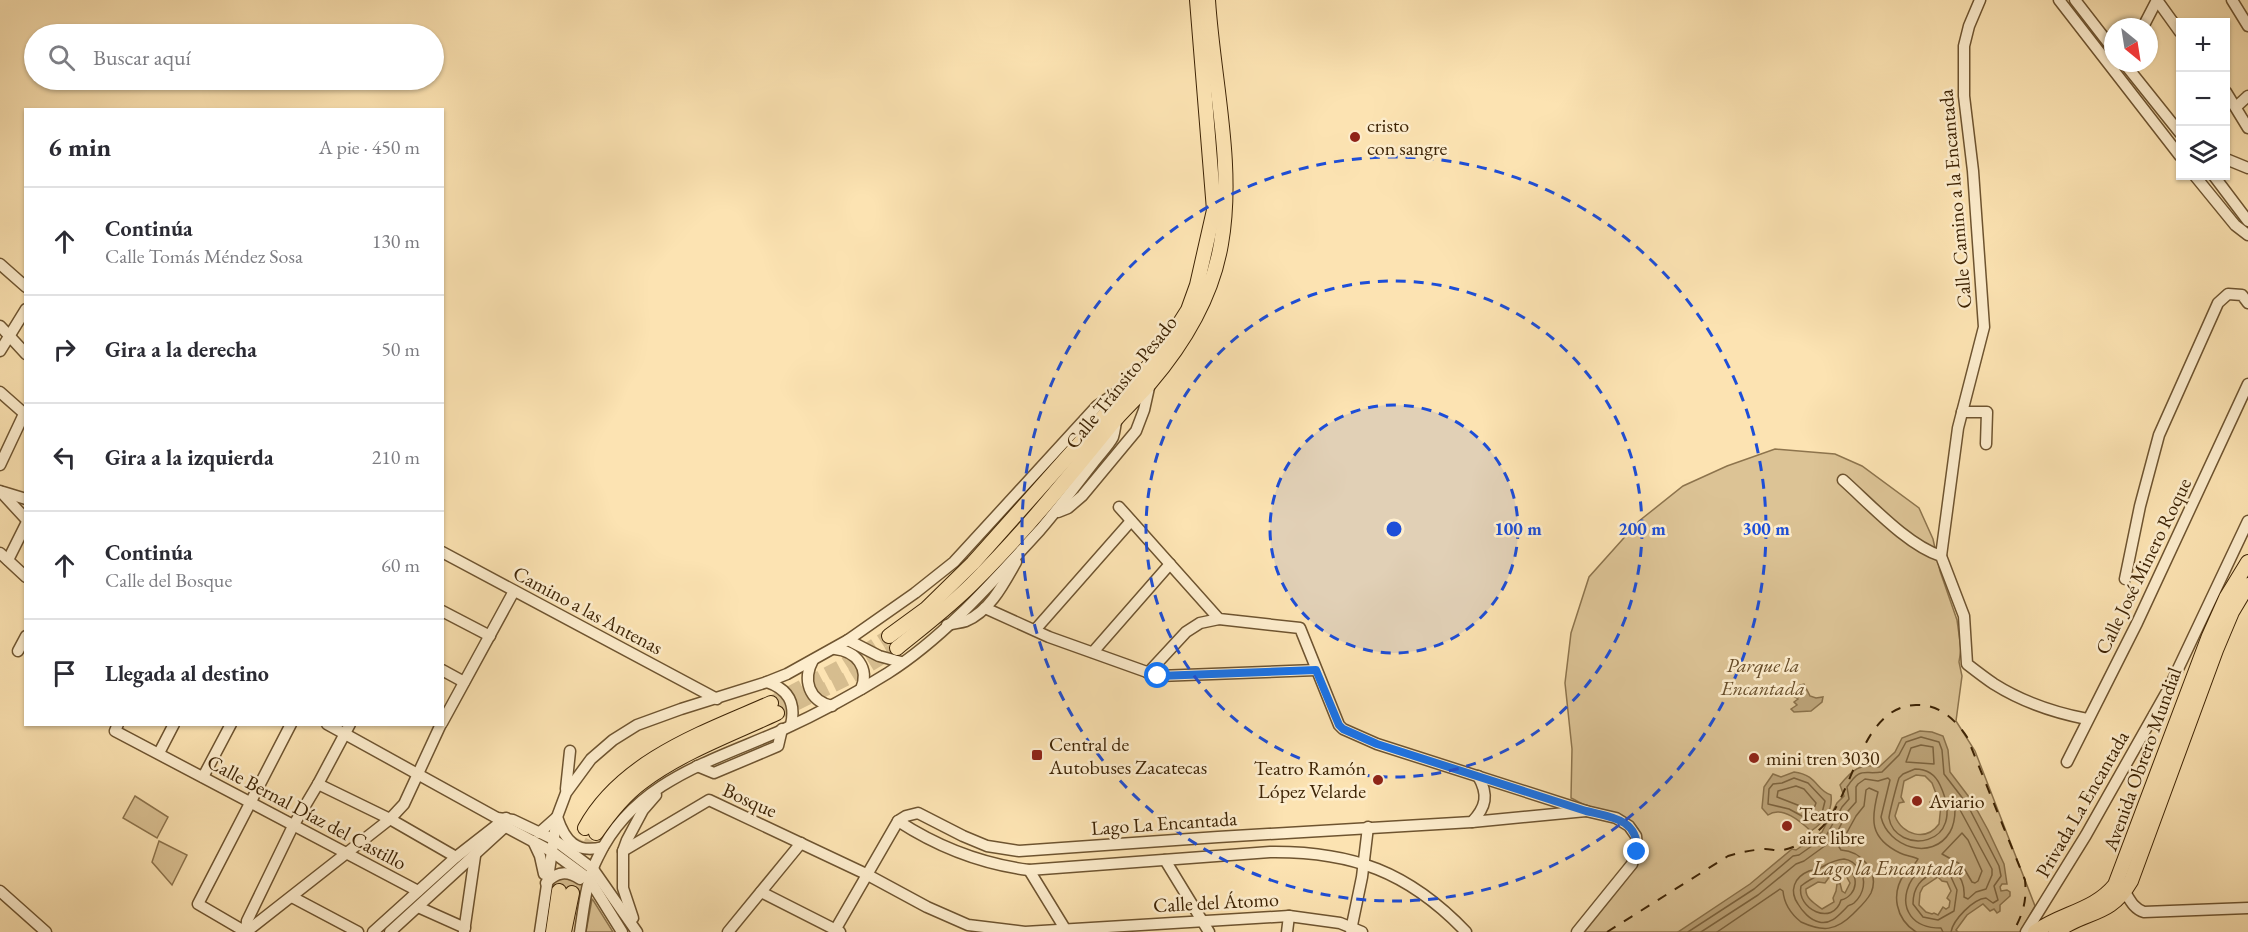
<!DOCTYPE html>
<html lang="es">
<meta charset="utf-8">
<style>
body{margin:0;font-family:"EB Garamond",serif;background:#f7f7f7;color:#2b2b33}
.controls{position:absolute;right:18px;top:18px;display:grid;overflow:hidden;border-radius:0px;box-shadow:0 2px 4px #0004}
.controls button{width:54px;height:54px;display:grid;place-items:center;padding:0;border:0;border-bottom:2px solid #e1e1e2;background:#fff;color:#2b2b33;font:30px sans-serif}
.compass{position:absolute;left:2104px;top:18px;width:54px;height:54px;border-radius:50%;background:#fff;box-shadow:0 2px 4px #0004;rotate:150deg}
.stop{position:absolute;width:18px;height:18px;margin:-14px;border:4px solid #1a73e8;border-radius:50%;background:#fff}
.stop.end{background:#1a73e8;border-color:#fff;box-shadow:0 2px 6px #0008}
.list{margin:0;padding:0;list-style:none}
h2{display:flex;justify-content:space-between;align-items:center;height:78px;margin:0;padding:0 24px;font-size:26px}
h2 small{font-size:20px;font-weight:400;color:#7c7c81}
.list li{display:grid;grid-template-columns:39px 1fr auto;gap:18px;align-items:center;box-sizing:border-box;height:108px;padding:0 24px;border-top:2px solid #e1e1e2}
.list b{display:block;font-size:22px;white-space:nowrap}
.list p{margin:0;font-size:20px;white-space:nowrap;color:#7c7c81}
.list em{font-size:20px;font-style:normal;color:#7c7c81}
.icon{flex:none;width:33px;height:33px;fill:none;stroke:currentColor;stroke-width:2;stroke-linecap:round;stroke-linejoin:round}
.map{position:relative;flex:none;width:2248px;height:932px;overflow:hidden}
.search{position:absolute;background:#fff;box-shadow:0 2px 4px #0004;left:24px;top:24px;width:420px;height:66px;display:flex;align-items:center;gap:15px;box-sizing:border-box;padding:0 21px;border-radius:33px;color:#7c7c81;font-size:22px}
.panel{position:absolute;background:#fff;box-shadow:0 2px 4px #0004;left:24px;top:108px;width:420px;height:618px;border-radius:0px}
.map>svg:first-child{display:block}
.green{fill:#dcc395;stroke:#8d744d;stroke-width:1.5}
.water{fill:#bba277;stroke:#897049;stroke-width:1.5;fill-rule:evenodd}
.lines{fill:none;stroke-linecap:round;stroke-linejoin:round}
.shore{stroke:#7c633e;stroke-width:1.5}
.major-tunnel{stroke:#d6bd8f;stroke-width:14;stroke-dasharray:14 7;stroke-linecap:butt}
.minor-casing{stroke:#6e5430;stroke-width:13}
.major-casing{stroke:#3e2405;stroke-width:16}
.minor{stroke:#fdedcd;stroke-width:10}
.major{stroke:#fce3b2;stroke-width:14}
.rail{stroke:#3e2405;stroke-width:2;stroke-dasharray:10 10;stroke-linecap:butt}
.route{stroke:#1a73e8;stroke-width:8}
.ring{fill:none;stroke:#1d4ed8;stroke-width:3;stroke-dasharray:10 8}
.poi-dot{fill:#8f2418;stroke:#fdedcd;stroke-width:2}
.labels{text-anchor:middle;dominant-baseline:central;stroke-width:5;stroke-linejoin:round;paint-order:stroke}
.poi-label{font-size:20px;fill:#3e2405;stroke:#fdedcd;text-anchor:start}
.street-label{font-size:20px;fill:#3e2405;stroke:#fdedcd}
.park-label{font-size:20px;font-style:italic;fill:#664c29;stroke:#fdedcd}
.water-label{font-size:21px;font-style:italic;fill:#644a27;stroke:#fdedcd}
.centre{fill:#1d4ed8;stroke:#fdedcd;stroke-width:3}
.ring-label{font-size:18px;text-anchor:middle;font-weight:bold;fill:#1d4ed8;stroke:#fdedcd;stroke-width:5;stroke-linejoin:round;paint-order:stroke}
</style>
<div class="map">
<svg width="2248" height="932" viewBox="0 0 2248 932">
<rect width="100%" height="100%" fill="#fce3b2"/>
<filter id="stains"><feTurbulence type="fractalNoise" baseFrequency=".00333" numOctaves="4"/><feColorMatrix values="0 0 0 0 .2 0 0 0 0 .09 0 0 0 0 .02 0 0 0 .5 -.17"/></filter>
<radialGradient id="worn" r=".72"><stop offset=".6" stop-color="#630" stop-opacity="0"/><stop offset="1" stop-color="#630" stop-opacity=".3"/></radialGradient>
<g class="green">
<path d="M1775,449L1835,454L1862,466L1919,508L1933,539L1940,571L1957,620L1961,649L1959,662L1962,676L1956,721L1975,751L2035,906L2020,932H1584L1638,864C1651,820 1627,818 1593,808C1585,806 1578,801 1571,798L1572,749L1565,683L1571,633L1589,577L1639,521L1683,486L1727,466Z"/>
<polygon points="135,796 168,817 157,838 123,818"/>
<polygon points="159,841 187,855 172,885 152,862"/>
<polygon points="592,899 593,900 613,932 586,932"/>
</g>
<g class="water">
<polygon points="1804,684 1810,696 1816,698 1823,697 1822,702 1811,711 1794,712 1791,709 1797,705 1794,702 1798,699 1792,695 1800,688 1800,685"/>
<path d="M1920,731L1932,732L1943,736L1948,750L1950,772L1972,801L1988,830L2004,864L2007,884H2002L2000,887L2001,891L2007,890L2010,892V896L2000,905V911L1997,913L1994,909L1990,911L1983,904L1967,915L1956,930L1958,932H1678L1750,884L1792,849L1796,850L1822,832L1837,803L1844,796L1840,785C1851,771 1861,762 1879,767L1895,752L1902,738ZM1916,775L1925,776L1932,783L1937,796L1930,802L1932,806L1940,803L1941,805L1939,824C1926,842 1902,835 1895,816L1899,803L1904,802L1901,797L1904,781ZM1844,872L1850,883L1845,893L1842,891L1840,883L1837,884L1836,891L1833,898L1834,902L1822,909C1815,904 1805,898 1806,889L1818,882L1825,883L1830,876ZM1938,877L1942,881L1947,882L1951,891L1947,898L1950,901L1949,907L1946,909L1943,907L1938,915L1934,913L1932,914L1926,912L1919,905L1920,893L1923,887Z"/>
<path d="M1794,772C1818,775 1816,791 1831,795C1833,811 1823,823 1811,831C1801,822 1782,805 1768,815L1762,808L1764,787L1773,774L1781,777Z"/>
</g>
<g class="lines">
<g class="shore">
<polygon points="1921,745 1933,747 1934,764 1906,762 1911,748"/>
<path d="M1915,769C1927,769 1935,774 1940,785C1970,849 1895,855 1889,818C1889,814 1897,784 1899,778L1903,774Z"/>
<polygon points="1794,778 1808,783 1825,801 1822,813 1813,822 1789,809 1768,804 1769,789 1773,784 1782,783"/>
<polygon points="1796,786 1804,789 1816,803 1813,811 1777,797 1778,791"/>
<polygon points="1962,833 1968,840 1982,871 1978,881 1975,883 1972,882 1962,865 1942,854"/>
<path d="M1844,859C1851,860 1854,863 1859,869C1867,880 1864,894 1854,903C1849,907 1850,903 1846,908C1839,915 1831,925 1819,922C1810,920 1802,911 1798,904C1789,891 1794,877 1809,871C1812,870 1815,870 1818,869C1828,864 1833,860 1844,859Z"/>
<path d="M1843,867C1861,872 1858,896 1841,900C1833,927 1796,909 1801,886C1811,878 1830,869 1843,867Z"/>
<path d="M1936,872L1951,877L1957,890L1954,911L1938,920L1923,917L1913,904C1913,887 1921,878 1936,872Z"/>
<path d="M1688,932L1754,889L1793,856L1799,855L1826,836L1842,807L1849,799L1847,787C1861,766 1863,775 1882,772L1899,755L1906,742L1921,737L1939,742L1942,750L1944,774L1967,804L1999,866L2001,876L1994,886L1998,900L1993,903L1986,898C1973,899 1953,920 1951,932"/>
<path d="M1701,932L1758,895L1796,864L1804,861L1833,840L1848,811L1856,802V787L1858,784L1865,779L1878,781L1888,778L1890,780L1881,817C1888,847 1932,862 1950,832C1954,825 1955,818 1955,810L1959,808L1992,869V875L1986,889L1976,892L1968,899L1964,897C1965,886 1961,874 1951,869C1908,848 1880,928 1941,928L1943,932"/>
<path d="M1717,932L1780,889L1783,891C1784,903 1791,914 1801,922C1823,932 1836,931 1853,914C1860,907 1866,902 1871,893C1880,872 1861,851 1841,850L1839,847L1856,816L1864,806L1866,790L1869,788L1878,792C1871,819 1869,838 1900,853C1906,856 1913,856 1918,859C1915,865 1909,868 1905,873C1890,894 1896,919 1916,932"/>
</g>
<g class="major-tunnel">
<polyline points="771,703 842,666 889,636"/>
<polyline points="777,713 848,678 897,648"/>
<polyline points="559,891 570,858 585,828"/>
<polyline points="572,893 579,867 596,833"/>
</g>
<defs>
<g id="minor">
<polyline points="2059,0 2180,156"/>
<polyline points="2075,0 2113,49"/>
<polyline points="2157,0 2180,32"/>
<polyline points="2232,0 2248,26"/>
<polyline points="2143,27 2157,0"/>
<polyline points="2124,63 2180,133"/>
<polyline points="2226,92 2248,128"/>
<polyline points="2236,107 2248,96"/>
<polyline points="2226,159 2248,168"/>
<polyline points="2195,176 2235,225 2248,235"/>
<polyline points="2214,176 2248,221"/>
<polyline points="0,264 26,287"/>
<polyline points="0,326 26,354"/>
<polyline points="0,351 26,309"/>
<polyline points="0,392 26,415"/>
<polyline points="1962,412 1987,412 1986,444"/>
<polyline points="0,465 24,414"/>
<path d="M1843,480C1870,504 1907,545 1941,556L1964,616L1967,664C1976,671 1985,678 1994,684C2021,701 2056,713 2087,719"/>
<polyline points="0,491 26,519"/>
<polyline points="3,492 26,499"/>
<polyline points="1119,507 1219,619 1300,628 1339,725 1343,729 1377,744 1586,811 1616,818 1629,826 1636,836 1637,847 1632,864 1577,932"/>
<polyline points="1058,512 1068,508 1082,496 1136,431 1144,410 1150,383"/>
<polyline points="442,552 717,699"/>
<polyline points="0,553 26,577"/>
<polyline points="1941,556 1958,428 1984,327 1973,171 1964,96 1964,46 1969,26 1980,0"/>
<polyline points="8,560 26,524"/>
<polyline points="2125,579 2140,506 2159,435 2218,303 2228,294 2242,295 2248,303"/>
<polyline points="985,608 1049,637 1158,676 1316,670"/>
<polyline points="442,611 490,636"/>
<path d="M947,625C953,623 960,623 966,621C990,611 1004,583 1016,562"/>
<polyline points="1035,630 1131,521"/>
<polyline points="848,640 879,656 901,662"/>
<path d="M835,649C856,651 870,668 861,689"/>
<polyline points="18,651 26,636"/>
<polyline points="1093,652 1170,564"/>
<path d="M813,660C802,680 809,701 832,706"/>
<polyline points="442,670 464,682"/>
<polyline points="1148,673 1186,632 1200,623 1219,619"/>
<path d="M767,682C788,689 796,703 791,725"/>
<polyline points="442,723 514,591"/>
<polyline points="118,724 115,731 418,891"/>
<polyline points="327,724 497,818 513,820 553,839 593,869 637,932"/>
<polyline points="159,753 174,724"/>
<polyline points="2067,762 2137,623 2248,384"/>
<polyline points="697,766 714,773 778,746 782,729"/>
<polyline points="203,777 231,724"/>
<polyline points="318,784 390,819 456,857"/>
<polyline points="566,789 570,751"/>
<polyline points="497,818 506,827 551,851 589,879 622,932"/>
<path d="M898,821C938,847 982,864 1029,870L1270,852C1352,851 1409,872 1466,932"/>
<path d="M1472,822C1486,807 1489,795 1478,776"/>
<path d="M539,833L557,817C565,841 576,854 603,847"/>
<polyline points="533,841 540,856 544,874"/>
<polyline points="623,851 709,800 866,874 927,907 968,925 1025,932 1289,916 1340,923 1362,932"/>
<polyline points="1165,860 1209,932"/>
<polyline points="1029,870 1067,932"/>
<path d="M546,883C556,872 567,870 580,879"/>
<polyline points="0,891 46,932"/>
<polyline points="761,892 840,932"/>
<path d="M2125,892C2130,900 2134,909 2144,912L2248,908"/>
<polyline points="292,897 358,932"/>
<polyline points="418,907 465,928"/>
<polyline points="633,918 623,888 623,851 627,840 643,810 656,795"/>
<polyline points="1351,930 1362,877 1368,827"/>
<polyline points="246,932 390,819 404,804 441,724"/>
<polyline points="246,932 198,904 291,724"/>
<polyline points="246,932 247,921 293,826 318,784 350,724"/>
<polyline points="373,932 456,857 506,818"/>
<polyline points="390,932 507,825"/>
<polyline points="464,932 475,856"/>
<polyline points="540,932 557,817 566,793 591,759 613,740 637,725 681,709 767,682 787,674 848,640 915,593 954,562 1097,406 1125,387"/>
<path d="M580,932C584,907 586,880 598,857C634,782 709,762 780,731C817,714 853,695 888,673C946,636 994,580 1040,530C1059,508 1076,485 1094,462C1100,454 1109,445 1113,437C1115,431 1115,424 1117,419"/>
<polyline points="728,932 801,843"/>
<polyline points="834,932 898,821 906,816 918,813 963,836 987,846 1019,851 1218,837 1472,822 1586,811"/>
<polyline points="1287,932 1289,916"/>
<polyline points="2026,932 2086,835 2169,688 2248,521"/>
</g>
<g id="major">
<polyline points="889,636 926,609 973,563 1162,351 1188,310 1197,285 1214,210 1197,0"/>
<path d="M897,648C924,626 952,605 976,580C1024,532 1067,479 1110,426C1122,411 1137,398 1150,383C1185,342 1212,297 1221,244C1235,165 1213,79 1208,0"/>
<path d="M585,828C622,760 705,732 771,703"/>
<path d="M596,833C609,814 623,796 642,782C682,752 732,734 777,713"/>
<polyline points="553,932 559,891"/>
<polyline points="564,932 572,893"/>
<path d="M2035,932C2061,913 2094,911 2115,885L2209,636L2226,598L2248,562"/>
<path d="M2056,932C2086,909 2109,919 2131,881L2216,650L2232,612L2248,585"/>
</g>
</defs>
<use href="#minor" class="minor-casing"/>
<use href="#major" class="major-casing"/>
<use href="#minor" class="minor"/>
<use href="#major" class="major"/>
<path class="rail" d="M1607,932L1728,856C1741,852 1752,850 1765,849C1771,849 1777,851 1783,850C1795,848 1810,839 1819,830C1855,798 1858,707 1916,705C1939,704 1955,719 1967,737L2025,880C2027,901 2023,914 2013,932"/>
</g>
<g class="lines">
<path class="route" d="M1158,676L1316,670L1339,725L1343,729L1377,744L1586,811C1611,817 1639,819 1637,852"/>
</g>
<circle cx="1394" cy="529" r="124" fill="#1d4ed8" fill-opacity=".12"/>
<g class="ring">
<circle cx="1394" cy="529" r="124"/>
<circle cx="1394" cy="529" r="248"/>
<circle cx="1394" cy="529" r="372"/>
</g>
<g class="poi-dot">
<circle cx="1355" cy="137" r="6"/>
<rect x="1031" y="749" width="12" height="12" rx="3"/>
<circle cx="1754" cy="758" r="6"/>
<circle cx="1378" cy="780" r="6"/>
<circle cx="1917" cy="801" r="6"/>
<circle cx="1787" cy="826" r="6"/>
</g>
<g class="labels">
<g class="poi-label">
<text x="1367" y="125">cristo<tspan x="1367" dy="23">con sangre</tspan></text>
<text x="1049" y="744">Central de<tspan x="1049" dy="23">Autobuses Zacatecas</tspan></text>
<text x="1766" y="758">mini tren 3030</text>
<text x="1366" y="768" text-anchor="end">Teatro Ramón<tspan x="1366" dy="23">López Velarde</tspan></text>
<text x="1929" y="801">Aviario</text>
<text x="1799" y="814">Teatro<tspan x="1799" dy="23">aire libre</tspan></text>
</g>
<g class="street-label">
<text transform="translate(1955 199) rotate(-95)">Calle Camino a la Encantada</text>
<text transform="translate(1121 382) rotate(-51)">Calle Tránsito Pesado</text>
<text transform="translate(2143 566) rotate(-64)">Calle José Minero Roque</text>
<text transform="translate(588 610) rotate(28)">Camino a las Antenas</text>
<text transform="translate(2142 759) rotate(-70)">Avenida Obrero Mundial</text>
<text transform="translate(750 800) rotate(24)">Bosque</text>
<text transform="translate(2082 804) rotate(-60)">Privada La Encantada</text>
<text transform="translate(307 812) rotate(28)">Calle Bernal Díaz del Castillo</text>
<text transform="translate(1164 823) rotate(-4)">Lago La Encantada</text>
<text transform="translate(1216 902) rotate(-3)">Calle del Átomo</text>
</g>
<g class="park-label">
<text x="1763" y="665">Parque la<tspan x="1763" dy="23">Encantada</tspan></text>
</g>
<g class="water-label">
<text x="1888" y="867">Lago la Encantada</text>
</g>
</g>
<circle cx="1394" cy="529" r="9" class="centre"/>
<g class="ring-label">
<text x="1518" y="535">100 m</text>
<text x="1642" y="535">200 m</text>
<text x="1766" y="535">300 m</text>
</g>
<rect width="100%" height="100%" filter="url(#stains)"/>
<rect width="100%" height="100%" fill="url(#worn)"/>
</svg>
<div class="controls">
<button>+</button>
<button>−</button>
<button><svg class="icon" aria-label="layers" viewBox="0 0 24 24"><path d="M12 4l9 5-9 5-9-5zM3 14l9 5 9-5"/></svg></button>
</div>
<svg class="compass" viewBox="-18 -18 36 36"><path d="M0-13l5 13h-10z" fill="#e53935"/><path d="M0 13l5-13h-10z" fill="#7c7c81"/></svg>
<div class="stop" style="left:1158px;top:676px"></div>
<div class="stop end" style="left:1637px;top:852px"></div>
<div class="search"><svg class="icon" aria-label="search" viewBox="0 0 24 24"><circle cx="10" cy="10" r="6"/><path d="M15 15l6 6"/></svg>Buscar aquí</div>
<section class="panel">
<h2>6 min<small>A pie · 450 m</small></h2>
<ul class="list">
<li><svg class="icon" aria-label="ahead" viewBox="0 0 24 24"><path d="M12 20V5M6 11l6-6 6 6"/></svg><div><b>Continúa</b><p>Calle Tomás Méndez Sosa</p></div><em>130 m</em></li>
<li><svg class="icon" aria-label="right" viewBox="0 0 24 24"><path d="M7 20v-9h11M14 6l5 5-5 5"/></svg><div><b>Gira a la derecha</b></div><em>50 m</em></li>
<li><svg class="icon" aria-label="left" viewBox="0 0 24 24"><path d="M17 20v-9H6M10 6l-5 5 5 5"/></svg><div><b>Gira a la izquierda</b></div><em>210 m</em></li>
<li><svg class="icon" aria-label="ahead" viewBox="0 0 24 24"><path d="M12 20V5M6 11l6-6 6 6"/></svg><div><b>Continúa</b><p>Calle del Bosque</p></div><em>60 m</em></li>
<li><svg class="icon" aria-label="arrive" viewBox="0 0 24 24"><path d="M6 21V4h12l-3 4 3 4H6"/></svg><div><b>Llegada al destino</b></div></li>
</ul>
</section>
</div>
